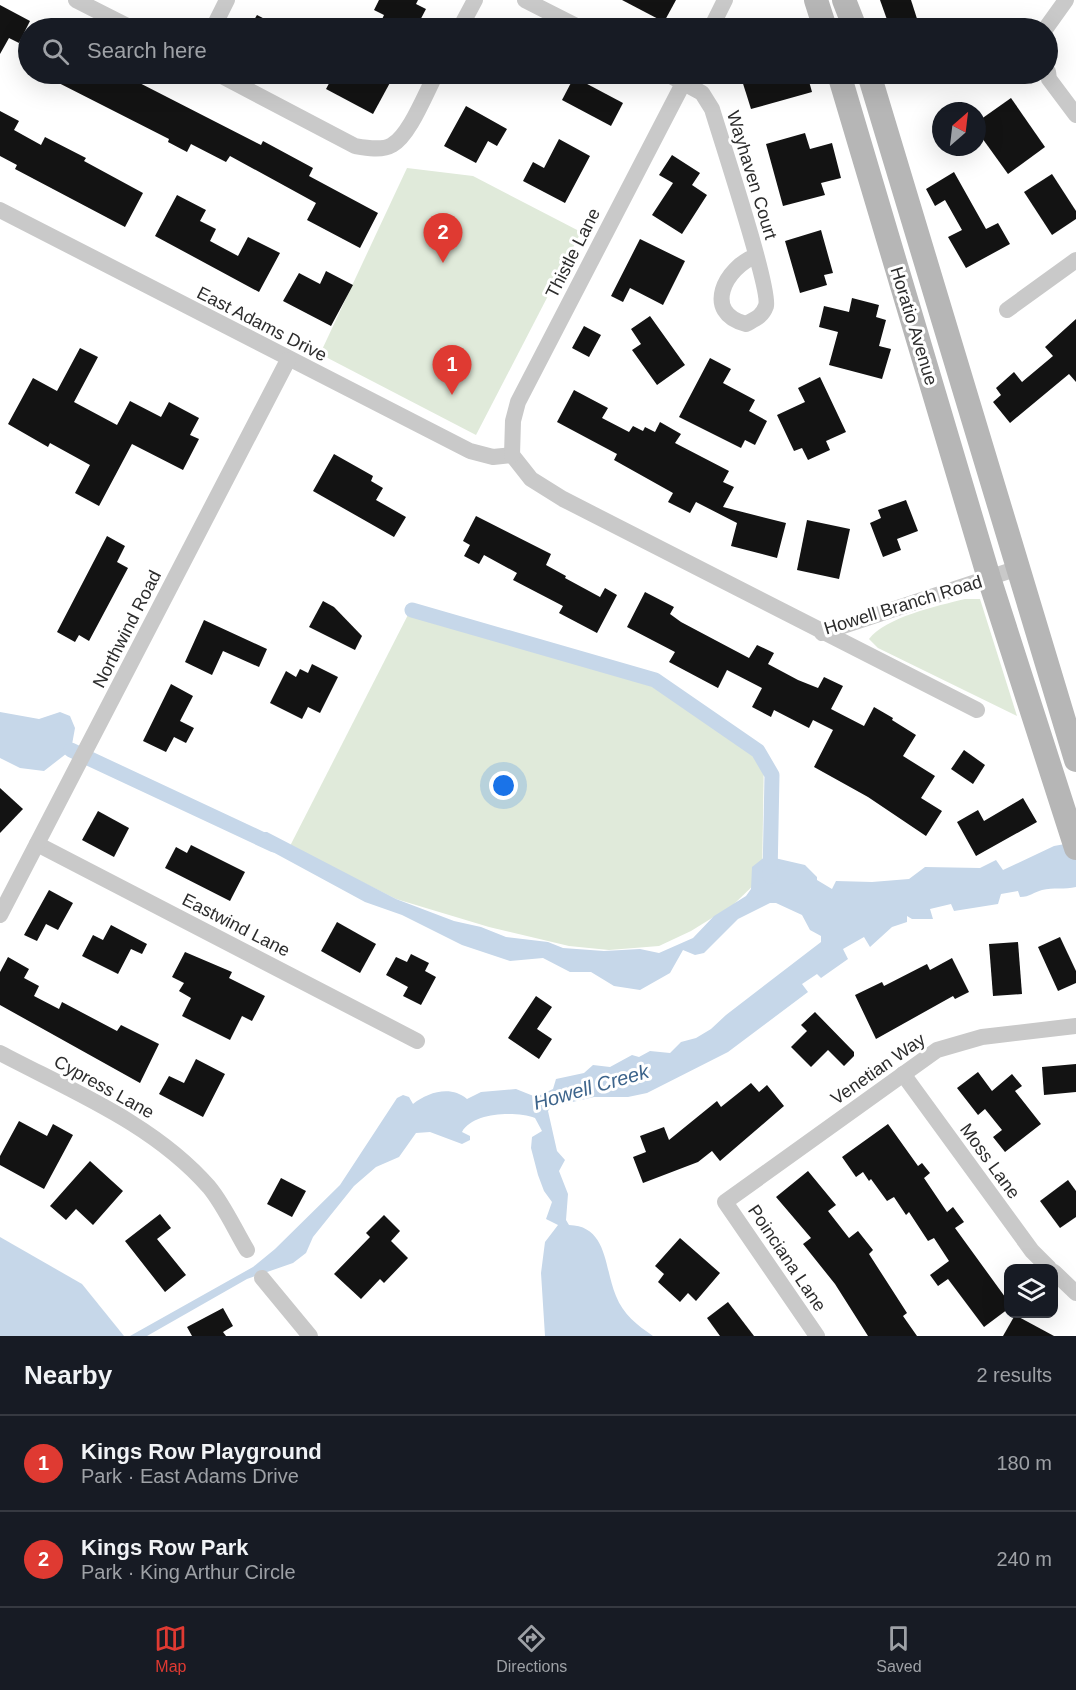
<!DOCTYPE html>
<meta charset="utf-8">
<style>
body{margin:0;font-family:Arial,sans-serif;background:#20242c;color:#f1f3f6}
.controls{position:absolute;right:18px;bottom:18px;display:grid;overflow:hidden;border-radius:12px;box-shadow:0 6px 24px #0002}
.controls button{width:54px;height:54px;display:grid;place-items:center;padding:0;border:0;border-bottom:2px solid #363941;background:#171b24;color:#f1f3f6;font:30px sans-serif}
.compass{position:absolute;left:932px;top:102px;width:54px;height:54px;border-radius:50%;background:#171b24;box-shadow:0 6px 24px #0002;rotate:28deg}
.you{position:absolute;left:504px;top:786px;width:21px;height:21px;margin:-15px;border:4px solid #fff;border-radius:50%;background:#1a73e8;box-shadow:0 0 0 9px #1a73e833}
.badge{display:grid;place-items:center;width:39px;height:39px;border-radius:50%;background:#df3a32;color:#fff;font-size:20px;font-weight:700}
.pin{position:absolute;translate:-50% -50px;filter:drop-shadow(0 2px 3px #0008)}
.pin::after{content:'';position:absolute;top:32px;width:21px;height:18px;background:inherit;clip-path:polygon(0 0,100% 0,50% 100%)}
.list{margin:0;padding:0;list-style:none}
h2{display:flex;justify-content:space-between;align-items:center;height:78px;margin:0;padding:0 24px;font-size:26px}
h2 small{font-size:20px;font-weight:400;color:#9ea1a6}
.list li{display:grid;grid-template-columns:39px 1fr auto;gap:18px;align-items:center;box-sizing:border-box;height:96px;padding:0 24px;border-top:2px solid #363941}
.list b{display:block;font-size:22px;white-space:nowrap}
.list p{margin:0;font-size:20px;white-space:nowrap;color:#9ea1a6}
.list em{font-size:20px;font-style:normal;color:#9ea1a6}
.icon{flex:none;width:33px;height:33px;fill:none;stroke:currentColor;stroke-width:2;stroke-linecap:round;stroke-linejoin:round}
.map{position:relative;flex:none;width:1076px;height:1336px;overflow:hidden}
.search{position:absolute;background:#171b24;box-shadow:0 6px 24px #0002;left:18px;right:18px;top:18px;height:66px;display:flex;align-items:center;gap:15px;box-sizing:border-box;padding:0 21px;border-radius:33px;color:#9ea1a6;font-size:22px}
.sheet{height:270px;background:#171b24}
nav{display:flex;justify-content:space-around;align-items:center;box-sizing:border-box;height:84px;border-top:2px solid #363941;background:#171b24;font-size:16px;color:#9ea1a6}
nav a{display:grid;justify-items:center;gap:3px}
nav .on{color:#df3a32}
.map>svg:first-child{display:block}
.green{fill:#e0eada}
.water{fill:#c6d7e9}
.lines{fill:none;stroke-linecap:round;stroke-linejoin:round}
.canal{stroke:#c6d7e9;stroke-width:15}
.building{fill:#131313}
.street{stroke:#c9c9c9;stroke-width:16}
.secondary{stroke:#b6b6b6;stroke-width:24}
.labels{text-anchor:middle;dominant-baseline:central;stroke-width:6;stroke-linejoin:round;paint-order:stroke}
.street-label{font-size:18px;fill:#2c2c2c;stroke:#fff}
.water-label{font-size:20px;font-style:italic;fill:#3d648b;stroke:#fff}
</style>
<div class="map">
<svg width="1076" height="1336" viewBox="0 0 1076 1336">
<rect width="100%" height="100%" fill="#fff"/>
<g class="green">
<polygon points="407,168 473,176 581,232 476,435 320,354"/>
<path d="M965,599H980L1017,716L878,648L869,639C886,617 937,606 965,599Z"/>
<polygon points="412,607 654,680 764,755 762,877 733,905 691,931 659,946 609,950 569,946 489,927 396,899 290,846"/>
</g>
<g class="water">
<polygon points="0,712 39,719 60,712 70,716 75,728 71,750 44,771 20,768 0,758"/>
<path d="M260,832H267L396,899L454,921L481,927L506,937L548,942L563,948L604,951L640,949L659,953L693,938L714,916L746,896L751,889L752,867L766,856L805,865L817,877V880L832,889L836,881L872,882L909,879L925,867L980,868L996,860L1003,870L1054,846L1076,842V887C1065,890 1053,887 1042,890C1034,892 1030,897 1020,897L1018,891L1001,894L998,904L954,911L951,904L930,909L933,919H912L907,916V922L892,927L870,947L864,937L843,949L848,959L821,978L817,974L802,984L808,992L728,1052L647,1093L628,1097H594L551,1107L548,1111L557,1151L565,1160L559,1171L568,1194L566,1220L569,1225C608,1226 604,1268 616,1296C623,1314 637,1325 653,1336H545L541,1273L545,1242L558,1225L546,1219L552,1202L544,1191L538,1175L531,1148L532,1137L542,1131L535,1118C516,1111 473,1112 462,1132L470,1136V1140L462,1144L430,1132L416,1133L399,1157L376,1167L354,1186L313,1237L306,1253L293,1263L247,1279L147,1336H130L253,1267L275,1249L340,1185L397,1098L403,1095L409,1097L413,1104C428,1092 451,1085 467,1099L481,1092L516,1089L536,1097L553,1089L556,1079L584,1073L593,1065L610,1067L632,1055L639,1057L650,1051L670,1053L681,1042L696,1038L711,1029L726,1015L821,942V936L810,930L802,915L776,903H770L738,919L704,953L695,955L683,950L670,973L640,990L614,986L591,972H570L543,958L510,961L462,945L402,915L365,902L258,844Z"/>
<polygon points="0,1237 82,1284 124,1336 0,1336"/>
</g>
<g class="lines">
<g class="canal">
<polyline points="412,610 655,680 758,751 772,775 770,876"/>
<polyline points="71,750 274,845"/>
</g>
</g>
<g class="building">
<polygon points="379,0 418,0 416,4 426,9 416,28 378,28 384,15 374,10"/>
<polygon points="622,0 676,0 664,22"/>
<polygon points="880,0 911,0 920,28 890,28"/>
<polygon points="0,5 30,21 19,43 9,38 0,54"/>
<polygon points="257,15 282,28 249,28"/>
<polygon points="41,74 122,74 261,145 263,141 313,168 309,176 378,213 360,248 307,220 316,203 230,156 226,162 191,144 187,152 168,142 169,139"/>
<polygon points="334,74 381,74 392,79 373,114 326,89"/>
<polygon points="740,74 807,74 812,92 751,109"/>
<polygon points="574,77 623,103 611,126 562,100"/>
<polygon points="1011,98 1045,147 1008,174 977,131 977,122"/>
<polygon points="466,106 507,129 497,146 488,141 476,163 444,146"/>
<polygon points="0,111 19,121 14,130 41,145 45,137 86,158 84,161 143,193 125,227 15,169 17,165 0,156"/>
<polygon points="805,133 810,149 832,143 841,178 821,183 825,195 783,206 766,144"/>
<polygon points="559,139 590,156 565,203 523,181 533,162 544,168"/>
<polygon points="672,155 700,173 692,185 707,195 682,234 652,215 673,183 659,175"/>
<polygon points="954,172 986,229 998,223 1010,244 966,268 948,237 962,230 945,200 935,206 926,189"/>
<polygon points="1052,174 1076,211 1076,219 1052,235 1024,192"/>
<polygon points="177,195 206,210 200,221 216,229 210,241 238,256 248,237 280,253 259,292 155,236"/>
<polygon points="821,230 833,273 824,275 827,285 800,293 785,241"/>
<polygon points="640,239 685,261 663,305 630,288 623,302 611,296"/>
<polygon points="326,271 353,285 331,326 283,301 299,273 320,284"/>
<polygon points="852,298 879,305 876,317 886,320 879,346 891,349 882,379 829,365 838,332 819,327 824,306 849,312"/>
<polygon points="650,316 685,365 657,385 632,350 641,344 631,329"/>
<polygon points="1076,319 1076,382 1069,374 1010,423 993,402 1001,395 996,388 1014,372 1022,382 1053,356 1045,347"/>
<polygon points="584,326 601,335 589,357 572,348"/>
<polygon points="80,348 98,357 74,402 117,425 130,401 161,417 169,402 199,418 190,435 199,439 183,470 132,444 99,506 75,493 90,465 50,443 48,447 8,424 33,378 57,391"/>
<polygon points="710,358 731,369 723,383 755,400 749,411 767,421 755,445 745,440 741,448 679,417"/>
<polygon points="820,377 846,432 826,441 830,450 808,460 802,448 794,451 777,415 805,402 798,388"/>
<polygon points="574,390 608,408 602,418 629,432 633,426 643,431 645,427 655,432 660,422 681,434 675,443 729,471 723,482 734,487 723,507 786,523 777,558 731,546 737,523 696,502 690,513 668,502 673,493 614,460 617,454 557,422"/>
<polygon points="334,454 373,476 371,481 383,488 376,500 406,517 394,537 313,491"/>
<polygon points="906,500 918,531 897,539 901,550 883,557 870,523 881,518 878,510"/>
<polygon points="476,516 551,554 546,565 566,576 565,578 600,597 605,588 617,595 597,633 559,613 563,606 513,580 517,573 484,555 479,564 464,556 470,545 463,541"/>
<polygon points="807,520 850,529 839,579 797,570"/>
<polygon points="107,536 125,546 117,562 128,568 89,641 79,635 75,642 57,632"/>
<polygon points="645,592 674,607 670,614 681,622 749,658 757,645 774,653 768,664 798,680 818,688 824,677 843,686 831,709 864,726 874,707 893,718 892,720 916,735 903,756 935,776 921,798 942,811 926,836 868,797 814,767 833,730 813,720 809,728 774,710 771,717 752,707 762,688 727,670 718,688 669,662 675,652 627,627"/>
<polygon points="323,601 334,607 362,636 355,650 309,627"/>
<polygon points="204,620 267,649 259,667 223,651 212,675 185,662"/>
<polygon points="312,664 338,677 320,713 308,707 302,719 270,703 286,671 296,677 300,669 308,673"/>
<polygon points="171,684 193,696 180,721 194,728 186,743 174,737 166,752 143,741"/>
<polygon points="964,750 985,765 973,784 951,769"/>
<polygon points="0,788 23,809 0,833"/>
<polygon points="1023,798 1037,822 976,856 957,822 978,810 984,821"/>
<polygon points="98,811 129,828 114,857 82,840"/>
<polygon points="191,845 245,872 230,901 165,868 176,847 187,853"/>
<polygon points="49,890 73,903 58,930 46,924 37,941 24,935"/>
<polygon points="337,922 376,944 360,973 321,951"/>
<polygon points="111,925 147,944 142,954 131,949 118,974 82,956 93,935 103,940"/>
<polygon points="1060,937 1076,971 1076,983 1058,991 1038,947"/>
<polygon points="1018,942 1022,994 993,996 989,944"/>
<polygon points="185,952 232,972 229,978 265,996 252,1021 242,1016 230,1040 182,1016 191,998 179,991 184,983 172,977"/>
<polygon points="411,954 429,963 425,971 436,977 421,1005 403,996 408,987 386,975 396,957 407,962"/>
<polygon points="8,957 29,969 24,978 39,986 34,996 59,1009 62,1002 117,1031 121,1025 159,1044 140,1083 0,1005 0,972"/>
<polygon points="952,958 969,992 955,999 953,996 876,1039 855,995 882,982 884,986 927,964 930,970"/>
<polygon points="536,996 552,1007 537,1029 552,1039 539,1059 508,1038"/>
<polygon points="815,1012 854,1052 854,1056 844,1066 828,1050 811,1067 791,1047 807,1031 801,1025"/>
<polygon points="196,1059 225,1074 203,1117 159,1094 169,1076 184,1083"/>
<polygon points="1076,1064 1076,1092 1044,1095 1042,1067"/>
<polygon points="978,1072 992,1091 1012,1074 1022,1086 1015,1091 1041,1124 1005,1152 993,1137 1002,1130 985,1109 978,1115 957,1088"/>
<polygon points="751,1083 759,1092 767,1085 784,1106 720,1161 712,1151 698,1162 643,1183 633,1157 646,1152 640,1136 664,1127 669,1140 717,1101 721,1107"/>
<polygon points="19,1121 47,1136 53,1124 73,1135 44,1189 0,1165 0,1156"/>
<polygon points="888,1124 918,1166 922,1163 930,1173 924,1178 947,1212 953,1207 964,1222 955,1228 1008,1301 1008,1309 984,1327 948,1279 938,1286 930,1275 949,1261 934,1238 928,1241 909,1212 906,1215 894,1197 887,1201 871,1179 869,1181 863,1172 856,1177 842,1157"/>
<polygon points="90,1161 123,1191 93,1225 76,1209 66,1220 50,1206"/>
<polygon points="808,1171 836,1205 828,1211 849,1238 858,1231 873,1250 869,1254 907,1313 903,1316 917,1336 868,1336 835,1284 803,1244 811,1238 776,1197"/>
<polygon points="281,1178 306,1191 292,1217 267,1204"/>
<polygon points="1068,1180 1076,1191 1076,1217 1060,1228 1040,1201"/>
<polygon points="160,1214 171,1228 157,1239 186,1275 165,1292 125,1241"/>
<polygon points="384,1215 400,1231 391,1241 408,1258 384,1283 380,1279 361,1299 334,1274 370,1237 366,1233"/>
<polygon points="680,1238 720,1273 696,1301 688,1293 680,1302 658,1282 664,1274 655,1266"/>
<polygon points="728,1302 754,1336 720,1336 707,1318"/>
<polygon points="223,1308 233,1326 223,1332 226,1336 192,1336 187,1327"/>
<polygon points="1015,1315 1054,1336 1003,1336"/>
</g>
<g class="lines">
<g class="street">
<polyline points="76,0 131,28"/>
<polyline points="525,0 580,28"/>
<polyline points="213,28 227,0"/>
<polyline points="460,28 475,0"/>
<polyline points="711,28 725,0"/>
<polyline points="1046,28 1066,0"/>
<polyline points="1048,72 1049,79 1076,115"/>
<path d="M218,74L355,146C366,148 382,151 392,145C410,135 426,92 436,74"/>
<path d="M667,74L702,93L712,109C720,136 771,290 766,306C762,317 755,319 746,324C702,313 725,267 756,256"/>
<polyline points="0,210 470,451 493,457 512,455"/>
<polyline points="1007,310 1076,260"/>
<polyline points="512,455 531,479 563,499 977,710"/>
<polyline points="512,455 513,421 518,402 688,74"/>
<polyline points="822,633 1018,568"/>
<polyline points="37,844 417,1041"/>
<polyline points="0,915 288,360"/>
<path d="M0,1053C72,1091 154,1124 209,1187C224,1205 235,1230 247,1250"/>
<polyline points="903,1074 1032,1251 1049,1268"/>
<polyline points="1054,1272 1076,1293"/>
<polyline points="262,1278 310,1336"/>
<polyline points="817,1336 725,1202 937,1050 982,1037 1076,1026"/>
</g>
<g class="secondary">
<polyline points="816,0 825,28"/>
<polyline points="844,0 855,28"/>
<polyline points="839,74 989,578 1076,848"/>
<polyline points="869,74 1076,760"/>
</g>
</g>
<g class="labels">
<g class="street-label">
<text transform="translate(752 175) rotate(73)">Wayhaven Court</text>
<text transform="translate(573 253) rotate(-63)">Thistle Lane</text>
<text transform="translate(262 324) rotate(27)">East Adams Drive</text>
<text transform="translate(914 326) rotate(73)">Horatio Avenue</text>
<text transform="translate(903 605) rotate(-17)">Howell Branch Road</text>
<text transform="translate(127 629) rotate(-63)">Northwind Road</text>
<text transform="translate(236 925) rotate(27)">Eastwind Lane</text>
<text transform="translate(878 1069) rotate(-35)">Venetian Way</text>
<text transform="translate(104 1087) rotate(29)">Cypress Lane</text>
<text transform="translate(990 1161) rotate(54)">Moss Lane</text>
<text transform="translate(787 1258) rotate(56)">Poinciana Lane</text>
</g>
<g class="water-label">
<text transform="translate(591 1087) rotate(-16)">Howell Creek</text>
</g>
</g>
</svg>
<div class="controls">
<button><svg class="icon" aria-label="layers" viewBox="0 0 24 24"><path d="M12 4l9 5-9 5-9-5zM3 14l9 5 9-5"/></svg></button>
</div>
<svg class="compass" viewBox="-18 -18 36 36"><path d="M0-13l5 13h-10z" fill="#e53935"/><path d="M0 13l5-13h-10z" fill="#9ea1a6"/></svg>
<div class="you"></div>
<div class="pin badge" style="left:452px;top:395px">1</div>
<div class="pin badge" style="left:443px;top:263px">2</div>
<div class="search"><svg class="icon" aria-label="search" viewBox="0 0 24 24"><circle cx="10" cy="10" r="6"/><path d="M15 15l6 6"/></svg>Search here</div>
</div>
<section class="sheet">
<h2>Nearby<small>2 results</small></h2>
<ul class="list">
<li><span class="badge">1</span><div><b>Kings Row Playground</b><p>Park · East Adams Drive</p></div><em>180 m</em></li>
<li><span class="badge">2</span><div><b>Kings Row Park</b><p>Park · King Arthur Circle</p></div><em>240 m</em></li>
</ul>
</section>
<nav>
<a class="on"><svg class="icon" aria-label="map" viewBox="0 0 24 24"><path d="M3 6l6-2 6 2 6-2v14l-6 2-6-2-6 2zM9 4v14M15 6v14"/></svg>Map</a>
<a><svg class="icon" aria-label="directions" viewBox="0 0 24 24"><path d="M12 3l9 9-9 9-9-9zM9 14v-3h6M13 9l2 2-2 2"/></svg>Directions</a>
<a><svg class="icon" aria-label="saved" viewBox="0 0 24 24"><path d="M7 4h10v16l-5-4-5 4z"/></svg>Saved</a>
</nav>
